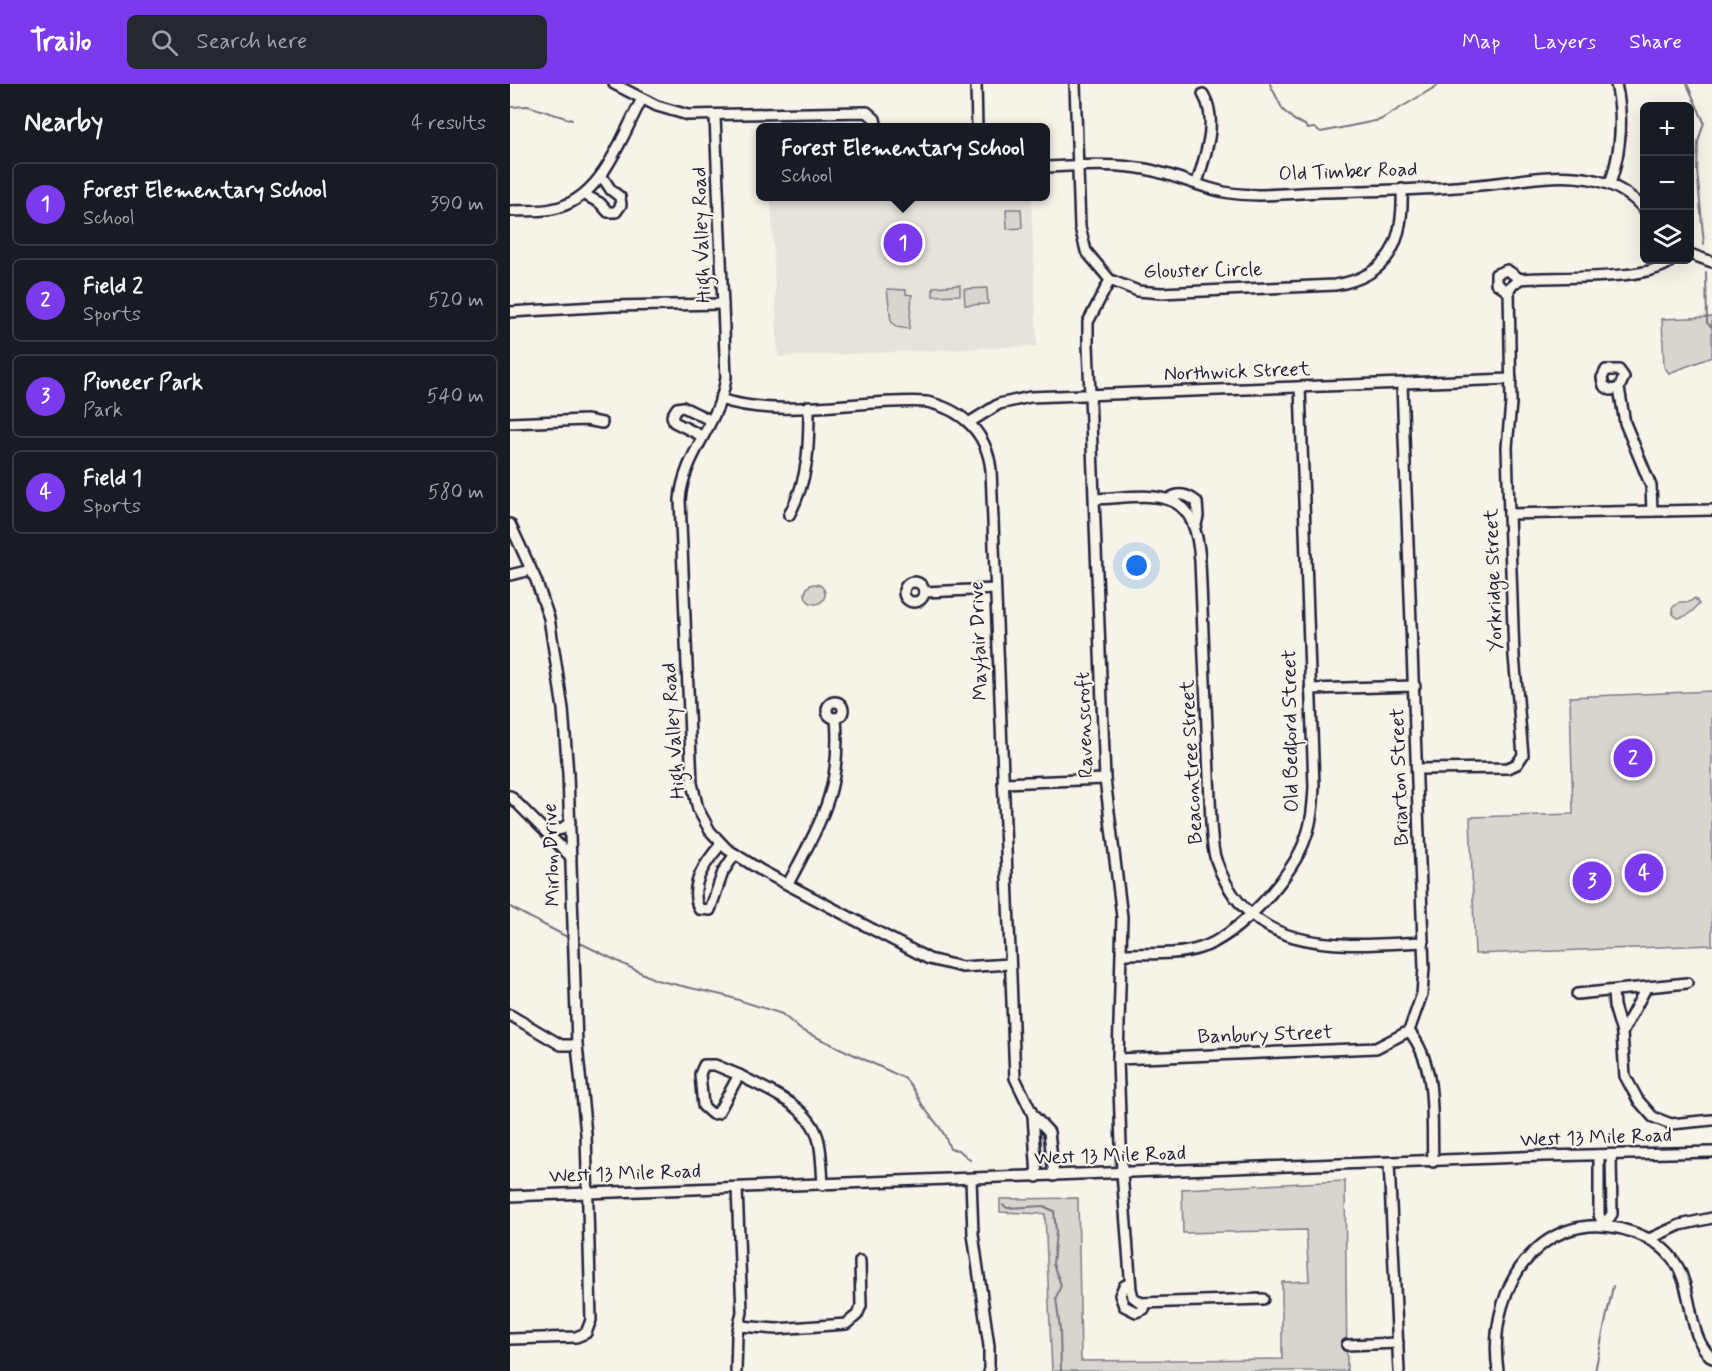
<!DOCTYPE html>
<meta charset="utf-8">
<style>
body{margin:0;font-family:Mynerve,sans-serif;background:#242831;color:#f1f3f6}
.controls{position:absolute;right:18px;top:18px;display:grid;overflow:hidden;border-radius:9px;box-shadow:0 6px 24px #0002}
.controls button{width:54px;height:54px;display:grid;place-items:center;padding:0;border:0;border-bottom:2px solid #363941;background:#171b24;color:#f1f3f6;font:30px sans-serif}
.you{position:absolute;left:627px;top:482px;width:21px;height:21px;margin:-15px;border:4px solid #fff;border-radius:50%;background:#1a73e8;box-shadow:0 0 0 9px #1a73e833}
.badge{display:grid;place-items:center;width:39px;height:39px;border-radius:50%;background:#7c3aed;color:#fff;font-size:20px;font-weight:700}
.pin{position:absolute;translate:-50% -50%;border:3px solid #fff;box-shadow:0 2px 6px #0006}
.popup{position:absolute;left:246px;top:39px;width:294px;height:78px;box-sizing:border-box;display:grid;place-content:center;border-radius:9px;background:#171b24;filter:drop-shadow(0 2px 4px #0005);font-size:20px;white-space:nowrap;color:#9ea1a6}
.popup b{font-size:22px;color:#f1f3f6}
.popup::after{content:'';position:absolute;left:50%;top:100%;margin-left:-12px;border:12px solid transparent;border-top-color:#171b24}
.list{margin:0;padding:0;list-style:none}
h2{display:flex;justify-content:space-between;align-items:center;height:78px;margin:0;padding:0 24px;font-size:26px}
h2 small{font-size:20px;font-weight:400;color:#9ea1a6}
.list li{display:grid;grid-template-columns:39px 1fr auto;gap:18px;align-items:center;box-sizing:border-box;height:84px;margin:0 12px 12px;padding:0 12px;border:2px solid #363941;border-radius:9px}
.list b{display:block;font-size:22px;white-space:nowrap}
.list p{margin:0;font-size:20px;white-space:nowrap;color:#9ea1a6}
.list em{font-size:20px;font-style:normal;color:#9ea1a6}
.icon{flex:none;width:33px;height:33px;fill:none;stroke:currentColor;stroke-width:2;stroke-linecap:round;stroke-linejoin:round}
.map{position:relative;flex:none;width:1202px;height:1287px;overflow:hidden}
header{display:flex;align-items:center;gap:36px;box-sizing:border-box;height:84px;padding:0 30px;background:#7c3aed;color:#fff}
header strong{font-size:28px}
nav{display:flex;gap:33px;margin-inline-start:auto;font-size:21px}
.search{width:420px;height:54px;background:#242831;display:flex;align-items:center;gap:15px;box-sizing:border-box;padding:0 21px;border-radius:9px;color:#9ea1a6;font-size:22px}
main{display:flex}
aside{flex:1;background:#171b24}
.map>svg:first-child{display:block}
.built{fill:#e7e3db}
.green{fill:#d8d5cf;stroke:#7d7c85;stroke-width:1.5}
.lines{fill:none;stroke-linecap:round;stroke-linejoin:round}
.stream{stroke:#76747f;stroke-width:2}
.minor-casing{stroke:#22223b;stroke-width:14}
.minor{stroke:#f7f3e8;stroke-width:9}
.labels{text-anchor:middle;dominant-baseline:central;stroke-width:4.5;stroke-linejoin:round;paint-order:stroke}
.street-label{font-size:20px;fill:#22223b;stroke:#f7f3e8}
</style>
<header>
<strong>Trailo</strong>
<div class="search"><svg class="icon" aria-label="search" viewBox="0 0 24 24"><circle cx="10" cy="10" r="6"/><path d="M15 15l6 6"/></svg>Search here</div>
<nav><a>Map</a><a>Layers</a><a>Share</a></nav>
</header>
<main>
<aside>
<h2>Nearby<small>4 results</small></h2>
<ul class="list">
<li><span class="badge">1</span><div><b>Forest Elementary School</b><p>School</p></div><em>390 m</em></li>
<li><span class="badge">2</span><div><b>Field 2</b><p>Sports</p></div><em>520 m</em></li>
<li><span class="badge">3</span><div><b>Pioneer Park</b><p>Park</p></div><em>540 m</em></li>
<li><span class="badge">4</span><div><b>Field 1</b><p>Sports</p></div><em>580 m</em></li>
</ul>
</aside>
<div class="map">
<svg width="1202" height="1287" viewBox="0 0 1202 1287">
<rect width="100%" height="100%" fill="#f7f3e8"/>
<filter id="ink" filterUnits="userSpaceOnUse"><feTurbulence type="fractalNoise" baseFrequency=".0167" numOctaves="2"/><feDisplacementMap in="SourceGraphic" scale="12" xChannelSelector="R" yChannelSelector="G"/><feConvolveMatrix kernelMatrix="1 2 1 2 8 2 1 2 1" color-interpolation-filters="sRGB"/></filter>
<g filter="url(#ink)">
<polygon class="built" points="261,113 521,113 527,262 268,273"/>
<g class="green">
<polygon points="496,125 511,125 512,144 497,145"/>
<polygon points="450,201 450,211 423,212 423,203"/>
<polygon points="477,204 478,220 455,221 454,205"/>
<polygon points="377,205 396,206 396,210 402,211 399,245 386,243 381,237"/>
<polygon points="1202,233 1202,273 1159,289 1154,283 1152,235"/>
<circle cx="305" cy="510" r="10"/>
<path d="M1185,514L1189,520C1183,527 1177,533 1168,534L1163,530L1162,524L1170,518H1179Z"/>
<polygon points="1202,607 1202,861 965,870 960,733 1063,730 1060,613"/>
<polygon points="835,1097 837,1287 542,1287 535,1130 490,1128 490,1115 568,1114 571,1277 772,1275 772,1198 799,1197 796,1146 673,1149 672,1105"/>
</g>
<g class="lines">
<g class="stream">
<polyline points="760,0 773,26 784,36 795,41 797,45 804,44 811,48 870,36 930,0"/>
<polyline points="1177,0 1194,38 1188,58 1187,87 1194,160"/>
<polyline points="0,23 18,22 62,36"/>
<polyline points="1196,188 1197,239 1202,243"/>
<polyline points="0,823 61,855"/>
<path d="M66,857L146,896L216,912L272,930L291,946L394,994C405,1003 407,1014 415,1025C428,1042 433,1044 440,1065L449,1066L460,1076"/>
<polyline points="493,1121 497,1124 533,1122 544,1127 546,1148 543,1180 551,1201 546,1214 550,1246 551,1287"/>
<polyline points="1085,1287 1103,1202"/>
</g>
<defs>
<g id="minor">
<polyline points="104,0 147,22 178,31 357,28 365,35 367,44"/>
<polyline points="466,0 467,44"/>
<path d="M565,0L570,143L576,167L600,196L628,207L651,209L825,201C880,192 894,157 892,105"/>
<path d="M205,33L216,293C211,337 173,371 170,416L182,699L188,725L200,747L217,765L252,787L419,875L452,883L500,880"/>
<path d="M536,83C568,82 603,79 635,85C662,90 687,102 714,108C745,114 781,109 813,108C881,106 950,106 1017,95C1060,89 1104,91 1134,125"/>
<path d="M687,99C695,71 709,37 693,10"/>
<path d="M1100,100C1111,67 1114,34 1106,0"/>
<polyline points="75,111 90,119 98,128 106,128 111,121 110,113 101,106 91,91"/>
<path d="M0,127C13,126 28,128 42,125C92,116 110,55 132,15"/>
<polyline points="1180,170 1202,178"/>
<polyline points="600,196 578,238 578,260 595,695 612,833 608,975 612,1089 621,1205 623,1213 631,1219 753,1215"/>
<polyline points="998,208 986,199 986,190 997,186 1010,195"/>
<polyline points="0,228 102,222 213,220"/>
<polyline points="892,300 914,884 912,910 899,947"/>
<polyline points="1109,304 1101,306 1094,302 1092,294 1096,286 1109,286 1114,293 1109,304 1115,339 1141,402 1142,427"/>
<path d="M210,315C273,336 352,314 417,318C453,326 477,349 481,386L505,994L523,1031L539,1048L544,1092"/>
<polyline points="460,338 489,320 520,313 1001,295"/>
<polyline points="0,339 76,336 92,339"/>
<polyline points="192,352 164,338 162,332 167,324 173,323 200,336"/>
<path d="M660,414C670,408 678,411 687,418L688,432L686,441"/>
<path d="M585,415C646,412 685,399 690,477L701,739C702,751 702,765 706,776C739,873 831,862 913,858"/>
<polyline points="999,430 1202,426"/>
<path d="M279,431C299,395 299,361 299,322"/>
<polyline points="0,440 26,496 39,534 53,625 58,690 67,961 76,1050 81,1236 76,1249 66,1253 0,1255"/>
<polyline points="0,491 21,486"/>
<circle cx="404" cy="508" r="10"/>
<polyline points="414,508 485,505"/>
<polyline points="800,605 905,602"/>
<circle cx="325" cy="626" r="8"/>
<path d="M908,685L998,684L1007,680L1013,671L1004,572L999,430L997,363L1001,319L999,204L1010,195C1043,192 1141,198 1162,176"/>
<polyline points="493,699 595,695"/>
<polyline points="0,712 61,773"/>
<polyline points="36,748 52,745 60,738"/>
<path d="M211,760C196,778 178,800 189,825L200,826L213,788L225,770"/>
<path d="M278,800C310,739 332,706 326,634"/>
<path d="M612,870C637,869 666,872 690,864C728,853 784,791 796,753C802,737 803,720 804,703L790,303"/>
<polyline points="1103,907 1104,922 1112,949 1115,992 1128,1016 1143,1033 1161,1040 1202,1036"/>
<polyline points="1067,910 1177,899"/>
<polyline points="0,931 51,961 67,961"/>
<path d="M899,947C928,982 921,1035 923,1078"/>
<polyline points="1112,949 1136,904"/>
<polyline points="608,975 866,964 899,947"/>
<polygon points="194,981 205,981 229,991 208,1029 202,1030 193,1022 190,990"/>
<path d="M229,991C258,1007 302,1022 309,1058C312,1072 312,1087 313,1101"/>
<polyline points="523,1031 527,1093"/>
<polyline points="1089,1071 1089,1131 1094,1141 1102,1130 1101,1071"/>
<polyline points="879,1079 889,1287"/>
<polyline points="461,1095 463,1150 479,1262 479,1287"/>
<polyline points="0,1112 1035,1072 1202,1068"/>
<polyline points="1139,1155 1170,1141 1202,1134"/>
<polyline points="620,1199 614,1202 610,1211 614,1222 626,1228 634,1225 636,1219"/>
<polyline points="230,1242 266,1245 336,1240 347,1231 351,1222 350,1177"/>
<polyline points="837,1261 888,1259"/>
<polyline points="226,1287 227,1251 232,1228 227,1104"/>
<path d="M988,1287C975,1196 1042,1109 1137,1154C1194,1182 1168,1244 1202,1274"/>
</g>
</defs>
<use href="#minor" class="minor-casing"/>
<use href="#minor" class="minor"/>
</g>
</g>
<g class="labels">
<g class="street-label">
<text transform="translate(838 88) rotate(-2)">Old Timber Road</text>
<text transform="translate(192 151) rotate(-92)">High Valley Road</text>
<text transform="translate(693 187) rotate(-1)">Glouster Circle</text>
<text transform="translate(727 288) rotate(-2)">Northwick Street</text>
<text transform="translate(984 496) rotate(-92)">Yorkridge Street</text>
<text transform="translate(469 557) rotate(-92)">Mayfair Drive</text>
<text transform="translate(575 641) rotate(-92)">Ravenscroft</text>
<text transform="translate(164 647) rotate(-94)">High Valley Road</text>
<text transform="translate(781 647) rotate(-91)">Old Bedford Street</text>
<text transform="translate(682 678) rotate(-93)">Beacontree Street</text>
<text transform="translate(890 693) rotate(-92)">Briarton Street</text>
<text transform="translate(42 771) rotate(-92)">Mirlon Drive</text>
<text transform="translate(755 951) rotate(-2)">Banbury Street</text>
<text transform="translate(1086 1054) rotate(-2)">West 13 Mile Road</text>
<text transform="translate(600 1072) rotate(-2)">West 13 Mile Road</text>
<text transform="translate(115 1090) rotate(-2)">West 13 Mile Road</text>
</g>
</g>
</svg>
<div class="controls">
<button>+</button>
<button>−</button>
<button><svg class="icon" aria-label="layers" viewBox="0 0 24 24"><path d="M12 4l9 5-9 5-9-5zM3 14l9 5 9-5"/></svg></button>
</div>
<div class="you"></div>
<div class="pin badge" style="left:393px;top:159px">1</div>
<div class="popup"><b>Forest Elementary School</b>School</div>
<div class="pin badge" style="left:1123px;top:674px">2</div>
<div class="pin badge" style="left:1082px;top:797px">3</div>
<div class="pin badge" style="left:1134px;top:789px">4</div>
</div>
</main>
